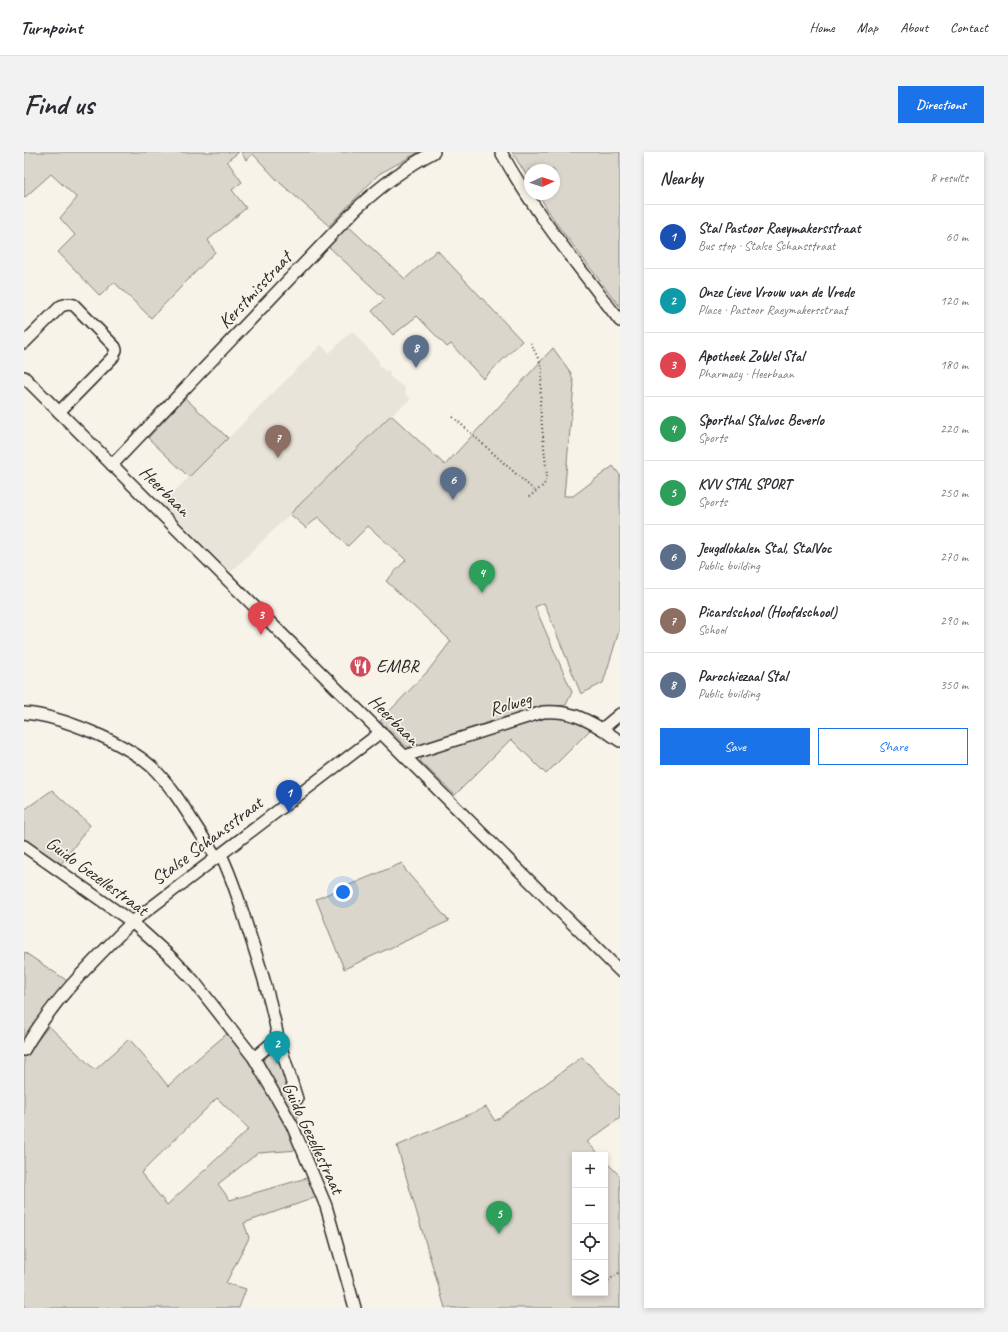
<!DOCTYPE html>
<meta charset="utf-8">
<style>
body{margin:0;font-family:Caveat,sans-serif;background:#f2f2f3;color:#2b2b33}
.controls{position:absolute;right:12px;bottom:12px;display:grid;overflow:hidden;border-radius:0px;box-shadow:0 2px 6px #0003}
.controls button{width:36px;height:36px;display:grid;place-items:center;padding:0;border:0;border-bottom:1px solid #e1e1e2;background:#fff;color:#2b2b33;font:20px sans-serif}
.compass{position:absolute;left:500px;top:12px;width:36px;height:36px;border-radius:50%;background:#fff;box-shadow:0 2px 6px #0003;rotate:87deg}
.you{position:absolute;left:319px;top:740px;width:14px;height:14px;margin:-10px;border:3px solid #fff;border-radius:50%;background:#1a73e8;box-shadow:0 0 0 6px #1a73e833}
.badge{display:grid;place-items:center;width:26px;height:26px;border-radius:50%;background:#1a73e8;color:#fff;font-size:13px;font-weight:700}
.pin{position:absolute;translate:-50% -33px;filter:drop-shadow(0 1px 2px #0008)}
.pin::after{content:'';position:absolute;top:21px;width:14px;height:12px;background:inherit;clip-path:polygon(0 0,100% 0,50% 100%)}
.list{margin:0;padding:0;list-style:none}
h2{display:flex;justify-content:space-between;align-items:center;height:52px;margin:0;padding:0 16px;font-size:17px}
h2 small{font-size:13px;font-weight:400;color:#7c7c81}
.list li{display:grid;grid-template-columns:26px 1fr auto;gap:12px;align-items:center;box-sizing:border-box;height:64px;padding:0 16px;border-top:1px solid #e1e1e2}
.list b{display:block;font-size:15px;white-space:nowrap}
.list p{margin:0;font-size:13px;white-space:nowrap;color:#7c7c81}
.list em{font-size:13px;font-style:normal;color:#7c7c81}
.actions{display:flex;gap:8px;padding:12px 16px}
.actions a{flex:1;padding:9px 0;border:1px solid #1a73e8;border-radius:0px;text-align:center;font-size:14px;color:#1a73e8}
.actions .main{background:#1a73e8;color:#fff}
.icon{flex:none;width:22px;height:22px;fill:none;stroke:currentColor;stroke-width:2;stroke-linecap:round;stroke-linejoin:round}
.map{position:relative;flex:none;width:596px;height:1156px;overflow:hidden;border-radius:0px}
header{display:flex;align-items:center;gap:24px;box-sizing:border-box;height:56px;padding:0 20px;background:#fff;border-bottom:1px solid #e1e1e2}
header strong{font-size:19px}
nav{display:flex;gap:22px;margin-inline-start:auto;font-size:14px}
.intro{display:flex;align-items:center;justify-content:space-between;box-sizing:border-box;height:96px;padding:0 24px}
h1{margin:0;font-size:28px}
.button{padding:10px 18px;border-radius:0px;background:#1a73e8;color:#fff;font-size:14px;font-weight:700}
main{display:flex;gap:24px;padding:0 24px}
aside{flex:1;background:#fff;border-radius:0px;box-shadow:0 2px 6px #0003}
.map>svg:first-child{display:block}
.built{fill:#e8e4da}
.green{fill:#dad6cc;stroke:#82807c;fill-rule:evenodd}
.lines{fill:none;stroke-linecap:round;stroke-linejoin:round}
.minor-casing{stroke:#2b2b2b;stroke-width:14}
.path{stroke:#2b2b2b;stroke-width:2;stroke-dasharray:1 3;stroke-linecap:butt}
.minor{stroke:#f7f3e8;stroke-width:11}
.labels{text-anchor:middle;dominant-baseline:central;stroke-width:3.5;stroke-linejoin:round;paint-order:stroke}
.street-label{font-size:19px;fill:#2b2b2b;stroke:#f7f3e8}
.poi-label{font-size:19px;fill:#2b2b2b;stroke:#f7f3e8;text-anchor:start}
</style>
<header>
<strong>Turnpoint</strong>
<nav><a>Home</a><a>Map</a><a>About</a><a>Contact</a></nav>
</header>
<div class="intro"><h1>Find us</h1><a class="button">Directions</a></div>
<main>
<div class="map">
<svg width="596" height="1156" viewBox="0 0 596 1156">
<rect width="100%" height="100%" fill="#f7f3e8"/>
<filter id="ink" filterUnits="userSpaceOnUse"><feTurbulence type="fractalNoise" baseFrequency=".025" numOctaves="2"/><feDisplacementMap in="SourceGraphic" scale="8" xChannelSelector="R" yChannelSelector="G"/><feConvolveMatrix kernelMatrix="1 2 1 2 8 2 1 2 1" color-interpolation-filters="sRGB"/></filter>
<g filter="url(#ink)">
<polygon class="built" points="328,179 355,209 355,213 361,219 365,219 366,225 381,236 381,241 387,247 367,263 207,420 138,352 297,193 305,201"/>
<g class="green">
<polygon points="0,0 215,0 203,9 218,30 208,38 222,56 184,88 191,100 127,166 90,130 76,144 34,100 51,83 36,66 53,46 27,22 0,46"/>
<polygon points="217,0 395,0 355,22 305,74 254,29 229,2 222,8"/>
<polygon points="488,0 596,0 596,155 532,71 514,42 530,42 530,18 506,18 506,29"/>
<polygon points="323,73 381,127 413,98 498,189 459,227 427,192 423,195 393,164 369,183 348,159 361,147 304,94"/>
<polygon points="529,196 547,221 550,233 540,344 549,344 589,314 596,323 596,476 579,531 557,542 520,451 511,455 548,540 542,553 519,555 392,595 383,595 356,569 404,519 427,489 362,429 382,408 344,374 324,394 294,365 282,376 266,362 367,263 421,313"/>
<polygon points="161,246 204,286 165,325 124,286"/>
<polygon points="529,565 547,567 568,576 522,622 487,587 431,643 396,609 401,602 515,567"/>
<polygon points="28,638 66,673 37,712 0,687 0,658"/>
<polygon points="378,711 382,719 425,769 320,817 292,747"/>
<polygon points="0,800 45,830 16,864 0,891"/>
<path d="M25,874L71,918L105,887L117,900L144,934L172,908L206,879C233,916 254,957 275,998L234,1001L194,1032L206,1048L286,1025L293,1045L220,1071L225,1086L202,1131L222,1137L215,1156H0V905ZM193,946L225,977L143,1053L117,1021Z"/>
<polygon points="247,900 253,901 258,909 274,965 273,967 270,966 239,914 239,909"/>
<polygon points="558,905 596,944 596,966 563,990 576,1003 551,1003 551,1141 581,1141 581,1009 596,1024 596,1156 421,1156 373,994 462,955 471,969"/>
</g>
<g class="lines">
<defs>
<g id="minor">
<path d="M477,0C510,60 554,114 596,169"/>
<polyline points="0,191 37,154 44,152 50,153 91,195 92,198 89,205 35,260"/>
<polyline points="0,225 596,819"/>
<path d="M88,313L333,56C357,34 381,15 410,0"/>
<path d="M0,561C37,564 100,590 128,615C154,640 171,676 192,704L199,707C209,729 216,751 223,774C235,811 247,847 254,886L230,906"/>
<polyline points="578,577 596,589"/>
<path d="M381,604L519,560C543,558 558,565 578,577L596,562"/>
<polyline points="0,694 108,770 150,808 169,828 230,906 268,973 302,1054 331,1156"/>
<polyline points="254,886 273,947"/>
<path d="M0,898C28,849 69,809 108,770L357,580"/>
</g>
</defs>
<use href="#minor" class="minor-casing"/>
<g class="path">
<polyline points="429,265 511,339"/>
<polyline points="505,345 520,333 523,325 516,254 518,215 507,191"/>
<polyline points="581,1131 596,1120"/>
</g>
<use href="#minor" class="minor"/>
</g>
</g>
<defs>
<symbol id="restaurant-disc" viewBox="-11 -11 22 22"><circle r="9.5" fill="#d1495b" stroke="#f7f3e8"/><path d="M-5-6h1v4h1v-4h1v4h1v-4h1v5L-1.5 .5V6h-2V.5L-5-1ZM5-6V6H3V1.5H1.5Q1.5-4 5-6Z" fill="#fff"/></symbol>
</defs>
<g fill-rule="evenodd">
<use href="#restaurant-disc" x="324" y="502" width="25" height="25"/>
</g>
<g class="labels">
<g class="street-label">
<text transform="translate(231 138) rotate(-47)">Kerstmisstraat</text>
<text transform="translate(141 339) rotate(45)">Heerbaan</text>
<text transform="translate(486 552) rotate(-16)">Rolweg</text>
<text transform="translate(370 568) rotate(45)">Heerbaan</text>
<text transform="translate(183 689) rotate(-37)">Stalse Schansstraat</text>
<text transform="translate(73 724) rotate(36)">Guido Gezellestraat</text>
<text transform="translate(289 986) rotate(65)">Guido Gezellestraat</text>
</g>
<g class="poi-label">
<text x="352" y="514">EMBR</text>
</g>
</g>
</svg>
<div class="controls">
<button>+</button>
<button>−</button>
<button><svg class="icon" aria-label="locate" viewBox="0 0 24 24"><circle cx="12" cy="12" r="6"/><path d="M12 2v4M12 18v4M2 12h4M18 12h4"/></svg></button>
<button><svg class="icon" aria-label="layers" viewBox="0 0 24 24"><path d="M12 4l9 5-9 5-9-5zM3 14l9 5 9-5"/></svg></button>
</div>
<svg class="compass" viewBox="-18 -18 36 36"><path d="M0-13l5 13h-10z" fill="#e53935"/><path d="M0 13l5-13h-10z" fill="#7c7c81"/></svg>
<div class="you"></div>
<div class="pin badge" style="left:265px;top:661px;background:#1a4fb4">1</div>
<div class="pin badge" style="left:253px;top:912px;background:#0f9aa8">2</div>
<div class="pin badge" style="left:237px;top:483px;background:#e0444e">3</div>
<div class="pin badge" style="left:458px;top:441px;background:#2e9e5b">4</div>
<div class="pin badge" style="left:475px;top:1082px;background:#2e9e5b">5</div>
<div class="pin badge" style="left:429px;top:348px;background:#5c6f8a">6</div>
<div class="pin badge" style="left:254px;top:306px;background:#8d6e63">7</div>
<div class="pin badge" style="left:392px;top:216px;background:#5c6f8a">8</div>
</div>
<aside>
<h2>Nearby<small>8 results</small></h2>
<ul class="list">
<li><span class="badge" style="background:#1a4fb4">1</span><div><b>Stal Pastoor Raeymakersstraat</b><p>Bus stop · Stalse Schansstraat</p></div><em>60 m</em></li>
<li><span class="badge" style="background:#0f9aa8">2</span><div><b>Onze Lieve Vrouw van de Vrede</b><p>Place · Pastoor Raeymakersstraat</p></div><em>120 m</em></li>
<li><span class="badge" style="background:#e0444e">3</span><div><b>Apotheek ZoWel Stal</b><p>Pharmacy · Heerbaan</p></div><em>180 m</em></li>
<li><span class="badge" style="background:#2e9e5b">4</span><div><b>Sporthal Stalvoc Beverlo</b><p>Sports</p></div><em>220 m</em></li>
<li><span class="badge" style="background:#2e9e5b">5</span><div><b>KVV STAL SPORT</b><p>Sports</p></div><em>250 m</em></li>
<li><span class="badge" style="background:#5c6f8a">6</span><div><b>Jeugdlokalen Stal, StalVoc</b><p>Public building</p></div><em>270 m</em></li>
<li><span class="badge" style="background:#8d6e63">7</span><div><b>Picardschool (Hoofdschool)</b><p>School</p></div><em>290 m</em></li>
<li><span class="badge" style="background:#5c6f8a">8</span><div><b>Parochiezaal Stal</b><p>Public building</p></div><em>350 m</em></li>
</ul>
<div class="actions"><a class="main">Save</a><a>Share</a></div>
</aside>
</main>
